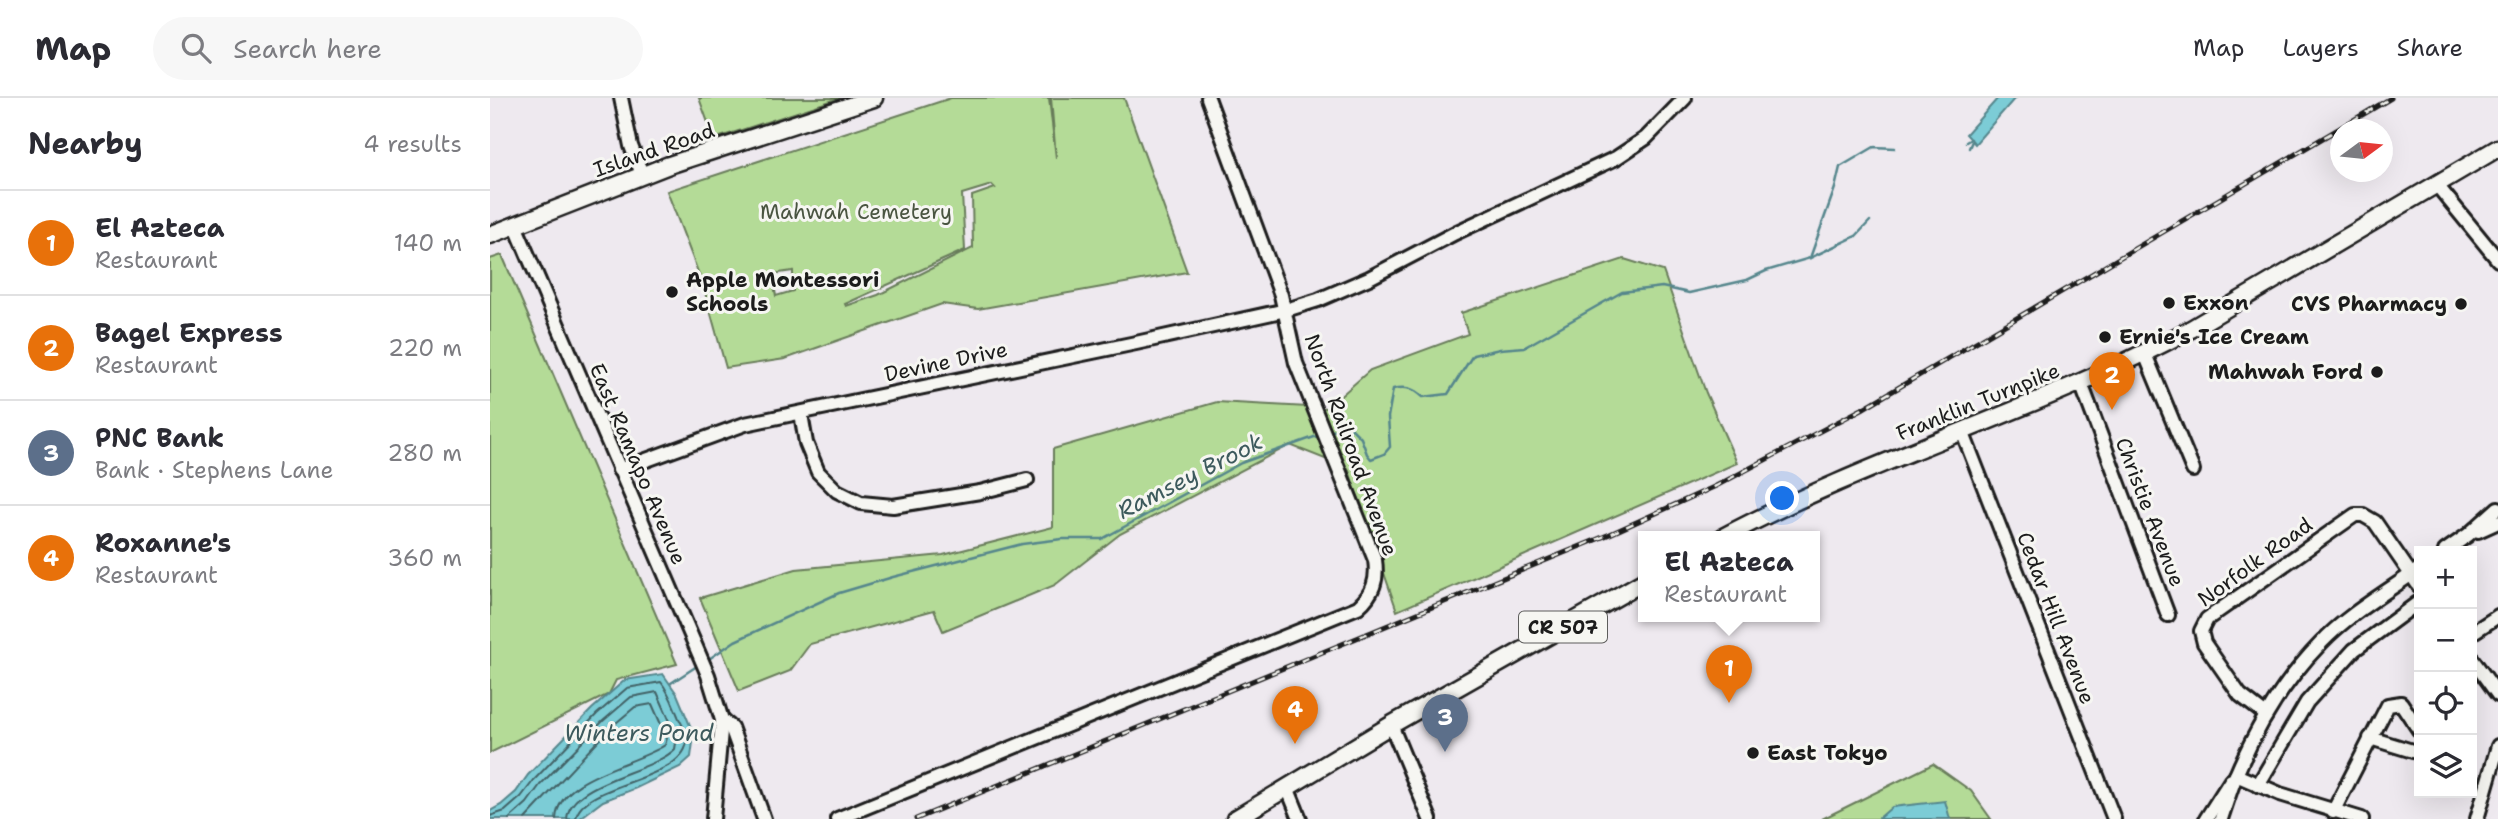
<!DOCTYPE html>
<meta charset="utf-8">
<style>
body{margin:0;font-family:"Shantell Sans",sans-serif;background:#f7f7f7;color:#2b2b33}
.controls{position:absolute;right:21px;bottom:21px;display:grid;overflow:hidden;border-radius:0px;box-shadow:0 7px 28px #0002}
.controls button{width:63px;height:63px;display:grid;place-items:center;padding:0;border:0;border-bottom:2px solid #e1e1e2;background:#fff;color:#2b2b33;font:35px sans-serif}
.compass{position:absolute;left:1840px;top:21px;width:63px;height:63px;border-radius:50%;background:#fff;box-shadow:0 7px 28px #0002;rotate:75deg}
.you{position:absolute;left:1293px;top:401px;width:24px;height:24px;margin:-18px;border:5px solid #fff;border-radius:50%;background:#1a73e8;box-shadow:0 0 0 10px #1a73e833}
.badge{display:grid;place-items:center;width:46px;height:46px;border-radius:50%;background:#db2777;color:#fff;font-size:23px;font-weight:700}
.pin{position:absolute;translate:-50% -58px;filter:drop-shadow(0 2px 4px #0008)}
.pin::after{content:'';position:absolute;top:37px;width:24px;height:21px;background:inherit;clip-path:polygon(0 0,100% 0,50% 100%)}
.popup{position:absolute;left:1148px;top:433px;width:182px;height:91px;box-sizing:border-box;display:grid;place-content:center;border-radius:0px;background:#fff;filter:drop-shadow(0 2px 5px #0005);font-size:23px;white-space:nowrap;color:#7c7c81}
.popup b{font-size:26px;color:#2b2b33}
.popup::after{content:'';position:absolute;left:50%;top:100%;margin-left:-14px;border:14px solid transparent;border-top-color:#fff}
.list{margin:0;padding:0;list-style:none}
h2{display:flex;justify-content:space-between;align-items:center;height:91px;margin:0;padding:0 28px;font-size:30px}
h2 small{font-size:23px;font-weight:400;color:#7c7c81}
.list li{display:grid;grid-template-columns:46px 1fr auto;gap:21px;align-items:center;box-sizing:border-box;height:105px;padding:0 28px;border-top:2px solid #e1e1e2}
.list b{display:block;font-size:26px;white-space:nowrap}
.list p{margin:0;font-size:23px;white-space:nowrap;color:#7c7c81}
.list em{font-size:23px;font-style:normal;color:#7c7c81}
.icon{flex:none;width:38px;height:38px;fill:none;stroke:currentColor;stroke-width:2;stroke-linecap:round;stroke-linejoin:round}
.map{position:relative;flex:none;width:2008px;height:721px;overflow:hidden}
header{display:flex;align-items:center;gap:42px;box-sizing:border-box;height:98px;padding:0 35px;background:#fff;border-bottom:2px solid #e1e1e2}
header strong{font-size:33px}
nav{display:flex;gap:38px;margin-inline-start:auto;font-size:24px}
.search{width:490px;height:63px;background:#f7f7f7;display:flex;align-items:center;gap:18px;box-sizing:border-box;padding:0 24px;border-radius:38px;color:#7c7c81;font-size:26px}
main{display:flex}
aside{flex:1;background:#fff}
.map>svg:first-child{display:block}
.green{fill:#b4db97;stroke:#687c5a;stroke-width:2;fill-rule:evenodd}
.water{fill:#7bccd6;stroke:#55868c;stroke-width:2}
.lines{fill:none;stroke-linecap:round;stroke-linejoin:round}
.shore{stroke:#426266;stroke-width:2}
.stream{stroke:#55868c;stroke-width:2.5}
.minor-casing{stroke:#1c1c1c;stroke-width:18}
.major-casing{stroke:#1c1c1c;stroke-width:21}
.minor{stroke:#f6f6f2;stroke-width:12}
.major{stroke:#f6f6f2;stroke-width:16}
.rail-casing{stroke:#1c1c1c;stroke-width:5}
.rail{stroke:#f6f6f2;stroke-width:2.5;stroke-dasharray:8;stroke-linecap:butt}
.poi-dot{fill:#1c1c1c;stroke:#f6f6f2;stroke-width:2.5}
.labels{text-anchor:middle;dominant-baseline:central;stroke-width:6;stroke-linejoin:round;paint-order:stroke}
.shield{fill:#f6f6f2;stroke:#5d5d5c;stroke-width:2}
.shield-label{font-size:19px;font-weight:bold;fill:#1c1c1c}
.street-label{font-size:21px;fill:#1c1c1c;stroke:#f6f6f2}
.park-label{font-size:21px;fill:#4a5541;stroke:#f6f6f2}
.poi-label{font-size:21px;font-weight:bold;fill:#1c1c1c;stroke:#f6f6f2;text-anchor:start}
.water-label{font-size:23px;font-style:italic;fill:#3d5a5d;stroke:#f6f6f2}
</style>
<header>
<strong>Map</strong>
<div class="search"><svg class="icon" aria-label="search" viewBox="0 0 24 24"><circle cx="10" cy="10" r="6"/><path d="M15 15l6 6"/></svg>Search here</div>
<nav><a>Map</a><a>Layers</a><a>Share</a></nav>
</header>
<main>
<aside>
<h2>Nearby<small>4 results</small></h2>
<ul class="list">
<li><span class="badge" style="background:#e8710a">1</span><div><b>El Azteca</b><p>Restaurant</p></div><em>140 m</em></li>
<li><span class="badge" style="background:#e8710a">2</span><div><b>Bagel Express</b><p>Restaurant</p></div><em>220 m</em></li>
<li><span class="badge" style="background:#5c6f8a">3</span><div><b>PNC Bank</b><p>Bank · Stephens Lane</p></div><em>280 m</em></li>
<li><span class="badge" style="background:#e8710a">4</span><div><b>Roxanne's</b><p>Restaurant</p></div><em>360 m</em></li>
</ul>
</aside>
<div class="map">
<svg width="2008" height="721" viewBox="0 0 2008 721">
<rect width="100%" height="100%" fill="#eee9ef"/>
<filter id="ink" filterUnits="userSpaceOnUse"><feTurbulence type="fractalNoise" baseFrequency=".0143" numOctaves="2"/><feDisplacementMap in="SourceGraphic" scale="14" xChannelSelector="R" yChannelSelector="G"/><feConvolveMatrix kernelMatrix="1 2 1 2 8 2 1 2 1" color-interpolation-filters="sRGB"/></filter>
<g filter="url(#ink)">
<g class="green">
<polygon points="209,0 350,0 224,41"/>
<path d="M461,0H559L566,60L561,0H634L697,174L488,211L452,206L295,261L236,270L213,187L177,93ZM502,87L505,90L482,98L483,150L388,197L356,208L355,206L475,152L472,96ZM303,173V193L286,198L282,176Z"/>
<polygon points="12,157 187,566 126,582 119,596 0,655 0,161"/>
<polygon points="1134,161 1173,173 1216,295 1247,365 907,513 858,370 800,347 630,436 565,487 453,533 444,512 320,546 300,573 249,593 210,500 306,471 453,457 563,429 563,351 727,304 837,310 880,272 978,236 971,215"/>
<polygon points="1443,666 1481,693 1501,721 1332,721"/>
</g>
<g class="water">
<polygon points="1508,0 1525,0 1485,46 1476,36"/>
<polygon points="173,576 187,596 204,637 201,659 190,669 146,690 113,703 89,721 0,721 0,713 11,707 26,694 38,677 102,611 135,582"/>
<polygon points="1455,703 1460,721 1388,721 1402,709"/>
</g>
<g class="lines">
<g class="shore">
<path d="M0,718L15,713L31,699L44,682L107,616L137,590L171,584C179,594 183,606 188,618C190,624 196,632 197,638C202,684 90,683 86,721"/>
<path d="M19,721L37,705L50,687L113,623L141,599L167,594L187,639L185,651C162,675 79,683 77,721"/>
<path d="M35,721L120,630L145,609L162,606L177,640L175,647C146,667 68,678 66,721"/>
</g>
<g class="stream">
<polyline points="1476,44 1481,41"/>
<polyline points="1479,50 1482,43"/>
<polyline points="1320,160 1345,90 1350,69 1384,49 1405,50"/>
<path d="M839,334L859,328L871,340L877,356L881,361L894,356L900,349L898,319L903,291C916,288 923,290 933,299L958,296L983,257L1010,251L1035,249L1132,194L1172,189L1199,195L1257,182L1276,173L1320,160L1366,138L1380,123"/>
<polyline points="216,563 245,543 349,495 403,479 532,446 572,441 612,441 751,365 830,337"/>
<polyline points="181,585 210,566"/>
</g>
<defs>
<g id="minor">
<polyline points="131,0 141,48 152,76"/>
<polyline points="1946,86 2008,162"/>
<polyline points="25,127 218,577 232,622 223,721"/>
<polyline points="1655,256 1703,372"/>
<polyline points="1591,285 1678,517"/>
<polyline points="311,316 316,345 328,374 347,393 371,405 403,408 490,394 537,382"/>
<polyline points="1472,333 1624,721"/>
<polyline points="129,372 255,326 646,245 796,212 828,202 879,180 965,135 1126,60 1156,40 1195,0"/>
<polyline points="1988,433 2008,424"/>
<polyline points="1955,453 1978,437 2008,410"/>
<polyline points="1982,535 2008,518"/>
<polyline points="1982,561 2008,597"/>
<polyline points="1776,617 1750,597 1714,545 1711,533 1717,521 1865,417 1873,417 1885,424 1929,488"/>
<polyline points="232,622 241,629 274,721"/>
<polyline points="901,627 940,721"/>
<polyline points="1880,640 1929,655"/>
<polyline points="1746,677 1790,696 1872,721"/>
<polyline points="1768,687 1817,604 1864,552 1929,504"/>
<polyline points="797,689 810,721"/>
<polyline points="1843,714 1898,607 1911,605 1929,632"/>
<path d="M347,721L868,509C883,496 888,482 885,462L806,265L791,197L718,0"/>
<polyline points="1716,721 1741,682"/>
<path d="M1731,721C1736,706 1741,690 1747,675C1767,628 1795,582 1831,545C1857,517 1898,493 1929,471"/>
<polyline points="1987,721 2008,648"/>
</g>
<g id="major">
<polyline points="0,137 179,67 384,0"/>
<path d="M1233,439C1384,359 1550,312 1701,231L2008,50"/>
<polyline points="745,721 901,627 1153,484"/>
</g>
</defs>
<use href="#minor" class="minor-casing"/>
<use href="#major" class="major-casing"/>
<use href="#minor" class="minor"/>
<use href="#major" class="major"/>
<defs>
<polyline id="rail" points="426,721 1120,436 1226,388 1372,311 1901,0"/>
</defs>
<use href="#rail" class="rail-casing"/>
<use href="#rail" class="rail"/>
</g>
</g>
<g class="poi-dot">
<circle cx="182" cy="194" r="7"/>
<circle cx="1679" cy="205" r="7"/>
<circle cx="1971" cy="206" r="7"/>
<circle cx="1615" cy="239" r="7"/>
<circle cx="1887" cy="274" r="7"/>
<circle cx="1263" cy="655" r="7"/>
</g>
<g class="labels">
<rect class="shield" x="1029" y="513.5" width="88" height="31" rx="5"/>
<g class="shield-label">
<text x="1073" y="529">CR 507</text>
</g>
<g class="street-label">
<text transform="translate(164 52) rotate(-19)">Island Road</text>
<text transform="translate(456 264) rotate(-12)">Devine Drive</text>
<text transform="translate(1488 304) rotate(-22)">Franklin Turnpike</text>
<text transform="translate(861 347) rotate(70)">North Railroad Avenue</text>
<text transform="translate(148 366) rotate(67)">East Ramapo Avenue</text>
<text transform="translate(1660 414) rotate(69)">Christie Avenue</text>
<text transform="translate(1765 464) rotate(-36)">Norfolk Road</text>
<text transform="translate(1566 520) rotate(69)">Cedar Hill Avenue</text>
</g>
<g class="park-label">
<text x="366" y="114">Mahwah Cemetery</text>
</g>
<g class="poi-label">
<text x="196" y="182">Apple Montessori<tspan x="196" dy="24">Schools</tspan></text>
<text x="1693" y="205">Exxon</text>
<text x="1957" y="206" text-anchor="end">CVS Pharmacy</text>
<text x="1629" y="239">Ernie's Ice Cream</text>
<text x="1873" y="274" text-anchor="end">Mahwah Ford</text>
<text x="1277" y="655">East Tokyo</text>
</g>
<g class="water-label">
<text transform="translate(700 378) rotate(-27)">Ramsey Brook</text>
<text x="149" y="635">Winters Pond</text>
</g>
</g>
</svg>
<div class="controls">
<button>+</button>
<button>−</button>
<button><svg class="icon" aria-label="locate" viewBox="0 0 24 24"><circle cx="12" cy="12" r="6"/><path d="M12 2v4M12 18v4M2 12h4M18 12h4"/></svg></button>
<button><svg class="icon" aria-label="layers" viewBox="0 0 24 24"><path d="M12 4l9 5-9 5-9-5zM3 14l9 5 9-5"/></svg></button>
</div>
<svg class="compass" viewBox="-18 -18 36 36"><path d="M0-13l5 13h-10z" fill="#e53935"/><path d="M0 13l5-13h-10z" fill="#7c7c81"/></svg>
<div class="you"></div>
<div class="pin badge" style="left:1239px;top:605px;background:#e8710a">1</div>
<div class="popup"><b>El Azteca</b>Restaurant</div>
<div class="pin badge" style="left:1622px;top:312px;background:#e8710a">2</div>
<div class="pin badge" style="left:955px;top:654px;background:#5c6f8a">3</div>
<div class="pin badge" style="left:805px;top:646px;background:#e8710a">4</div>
</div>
</main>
